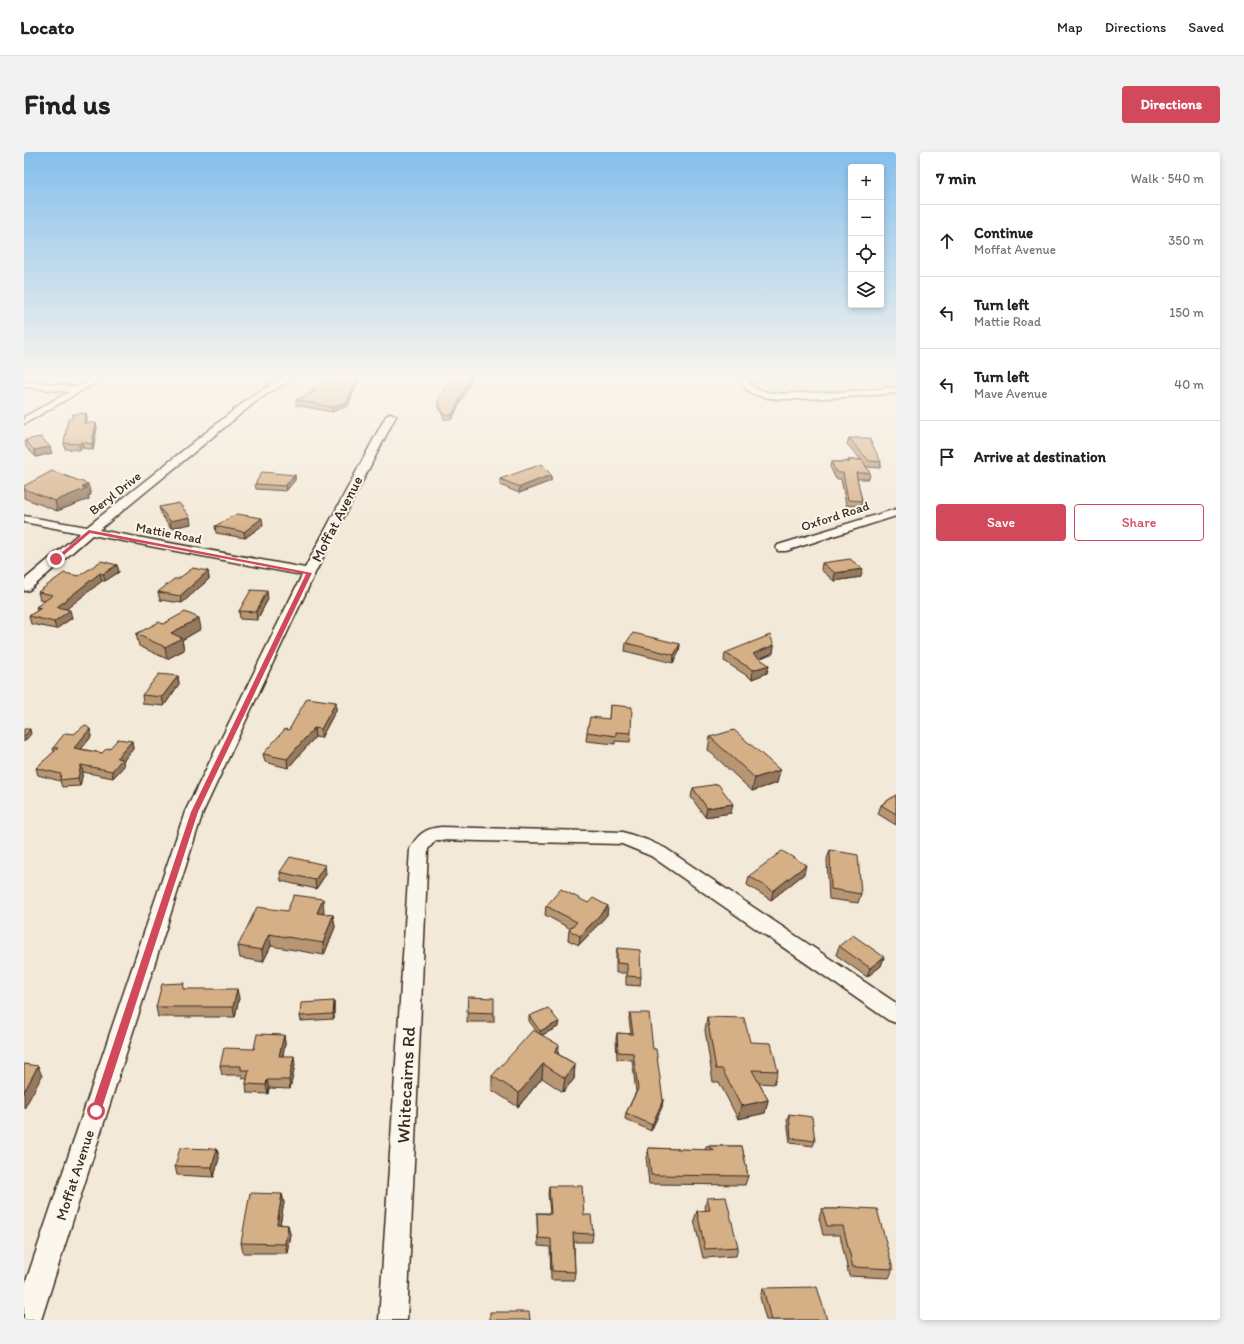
<!DOCTYPE html>
<meta charset="utf-8">
<style>
body{margin:0;font-family:Itim,sans-serif;background:#f2f2f2;color:#202124}
.controls{position:absolute;right:12px;top:12px;display:grid;overflow:hidden;border-radius:4px;box-shadow:0 2px 6px #0003}
.controls button{width:36px;height:36px;display:grid;place-items:center;padding:0;border:0;border-bottom:1px solid #e0e0e0;background:#fff;color:#202124;font:20px sans-serif}
.stop{position:absolute;width:12px;height:12px;margin:-9px;border:3px solid #d1495b;border-radius:50%;background:#fff}
.stop.end{background:#d1495b;border-color:#fff;box-shadow:0 1px 4px #0008}
.list{margin:0;padding:0;list-style:none}
h2{display:flex;justify-content:space-between;align-items:center;height:52px;margin:0;padding:0 16px;font-size:17px}
h2 small{font-size:13px;font-weight:400;color:#757577}
.list li{display:grid;grid-template-columns:26px 1fr auto;gap:12px;align-items:center;box-sizing:border-box;height:72px;padding:0 16px;border-top:1px solid #e0e0e0}
.list b{display:block;font-size:15px;white-space:nowrap}
.list p{margin:0;font-size:13px;white-space:nowrap;color:#757577}
.list em{font-size:13px;font-style:normal;color:#757577}
.actions{display:flex;gap:8px;padding:12px 16px}
.actions a{flex:1;padding:9px 0;border:1px solid #d1495b;border-radius:4px;text-align:center;font-size:14px;color:#d1495b}
.actions .main{background:#d1495b;color:#fff}
.icon{flex:none;width:22px;height:22px;fill:none;stroke:currentColor;stroke-width:2;stroke-linecap:round;stroke-linejoin:round}
.map{position:relative;flex:none;width:872px;height:1168px;overflow:hidden;border-radius:4px}
header{display:flex;align-items:center;gap:24px;box-sizing:border-box;height:56px;padding:0 20px;background:#fff;border-bottom:1px solid #e0e0e0}
header strong{font-size:19px}
nav{display:flex;gap:22px;margin-inline-start:auto;font-size:14px}
.intro{display:flex;align-items:center;justify-content:space-between;box-sizing:border-box;height:96px;padding:0 24px}
h1{margin:0;font-size:28px}
.button{padding:10px 18px;border-radius:4px;background:#d1495b;color:#fff;font-size:14px;font-weight:700}
main{display:flex;gap:24px;padding:0 24px}
aside{flex:1;background:#fff;border-radius:4px;box-shadow:0 2px 6px #0003}
.map>svg:first-child{display:block}
.green{fill:#d2e69b;stroke:#86885c}
.lines{fill:none;stroke-linecap:round;stroke-linejoin:round}
.minor-casing{stroke:#3b2a1e;stroke-width:3}
.minor{fill:#fbf7ec;fill-rule:evenodd}
.wall{fill:#b79673;stroke:#3b2a1e}
.shaded-wall{fill:#957a5e;stroke:#3b2a1e}
.building{fill:#d5af86;stroke:#3b2a1e}
.route{fill:#d1495b}
.labels{text-anchor:middle;dominant-baseline:central;stroke-width:4;stroke-linejoin:round;paint-order:stroke}
.far-street-label{font-size:13px;fill:#3b2a1e;stroke:#fbf7ec}
.street-label{font-size:15px;fill:#3b2a1e;stroke:#fbf7ec}
.near-street-label{font-size:18px;fill:#3b2a1e;stroke:#fbf7ec}
</style>
<header>
<strong>Locato</strong>
<nav><a>Map</a><a>Directions</a><a>Saved</a></nav>
</header>
<div class="intro"><h1>Find us</h1><a class="button">Directions</a></div>
<main>
<div class="map">
<svg width="872" height="1168" viewBox="0 0 872 1168">
<rect width="100%" height="100%" fill="#f3e9d8"/>
<filter id="ink" filterUnits="userSpaceOnUse"><feTurbulence type="fractalNoise" baseFrequency=".025" numOctaves="2"/><feDisplacementMap in="SourceGraphic" scale="8" xChannelSelector="R" yChannelSelector="G"/><feConvolveMatrix kernelMatrix="1 2 1 2 8 2 1 2 1" color-interpolation-filters="sRGB"/></filter>
<g filter="url(#ink)">
<polygon class="green" points="721,224 872,224 872,236 850,239 751,243 734,238 722,228"/>
<g class="lines">
<defs>
<g id="minor">
<polygon points="72,224 83,224 0,272 0,265 45,240 0,235 0,229 53,235"/>
<polygon points="262,224 273,224 235,247 75,378 281,416 362,264 367,261 372,264 291,421 179,660 17,1168 0,1168 0,1135 161,660 278,423 68,383 5,438 0,439 0,428 56,381 0,370 0,364 63,375 229,243"/>
<path d="M713,224H721C725,233 733,238 743,240C754,243 765,241 776,241C808,241 840,239 872,235V241C840,244 809,246 777,247C762,247 747,248 732,243C723,239 716,233 713,224Z"/>
<polygon points="872,357 872,364 762,399 754,399 752,396 754,393"/>
<path d="M417,675L599,680L623,688L641,696L872,851V871L864,868L627,704L598,692L412,688L404,697L383,1168H355L386,697C393,683 401,676 417,675Z"/>
</g>
</defs>
<use href="#minor" class="minor-casing"/>
<use href="#minor" class="minor"/>
</g>
<g class="wall">
<polygon points="301,224 336,224 324,254 308,260 272,253 272,248 289,240 288,237"/>
<polygon points="447,224 447,229 428,267 420,267 414,253 414,249"/>
<polygon points="63,267 62,271 73,276 69,298 59,296 56,298 41,297 40,291"/>
<polygon points="825,286 857,310 856,316 843,315 840,312 846,321 845,327 833,327 838,349 837,355 822,353 817,327 812,327 806,315 807,310 824,310 824,308 837,308 823,292"/>
<polygon points="1,288 28,301 12,305 2,295"/>
<polygon points="271,323 271,328 262,339 232,337 231,332"/>
<polygon points="527,323 527,329 495,341 476,333 476,327"/>
<polygon points="0,334 67,343 64,343 65,347 33,359 0,346"/>
<polygon points="135,355 167,372 147,376 137,362"/>
<polygon points="239,373 221,386 192,381 191,374"/>
<polygon points="798,411 837,425 810,429 797,418"/>
<polygon points="93,413 95,420 81,429 78,429 42,457 48,466 32,477 7,472 5,464 13,459 12,455 21,449 16,448 14,440 55,424"/>
<polygon points="184,419 185,427 158,451 136,448 134,440 154,427"/>
<polygon points="244,447 233,468 216,467 215,459"/>
<polygon points="139,472 177,477 158,488 160,498 143,507 115,494 112,482"/>
<polygon points="602,491 656,492 655,500 649,511 601,499"/>
<polygon points="750,493 749,501 735,507 745,513 743,521 728,527 700,509 701,501"/>
<polygon points="154,524 155,532 140,554 119,552 118,543"/>
<polygon points="312,550 312,558 297,586 291,585 264,616 241,610 239,602 265,578"/>
<polygon points="586,553 607,581 606,590 591,589 591,592 562,589 563,580 585,567"/>
<polygon points="66,577 67,585 57,597 78,601 85,597 108,589 109,597 99,609 100,614 89,626 59,620 56,634 38,635 36,629 14,623 12,616 30,600 29,596 50,582"/>
<polygon points="686,585 756,618 753,631 728,639 684,598"/>
<polygon points="669,636 707,661 681,665 667,645"/>
<polygon points="872,643 872,673 854,662 857,653"/>
<polygon points="806,698 837,742 834,751 805,747 803,707"/>
<polygon points="256,720 302,722 292,737 257,729"/>
<polygon points="780,722 747,748 723,733 725,724"/>
<polygon points="564,751 584,754 583,763 555,793 544,788 545,778 547,777 521,763 522,754"/>
<polygon points="263,759 300,759 299,762 309,763 311,775 300,803 247,794 239,810 216,806 214,794"/>
<polygon points="815,794 860,805 857,814 843,825 812,803"/>
<polygon points="593,796 617,825 616,834 602,833 602,821 592,821 592,805"/>
<polygon points="161,837 215,846 211,865 134,865 132,855"/>
<polygon points="444,845 470,861 470,870 443,870"/>
<polygon points="310,849 310,867 277,869 276,864"/>
<polygon points="606,861 629,897 639,948 638,955 627,979 601,967 602,961 612,940 608,908 593,907 592,887 593,881 607,882 605,867"/>
<polygon points="505,864 534,875 518,883 534,902 551,912 550,927 539,940 518,926 494,955 468,938 468,924 514,881 505,869"/>
<polygon points="683,865 726,890 754,919 750,932 735,931 744,948 741,961 714,967 695,930 689,930 681,878"/>
<polygon points="260,883 261,892 259,904 271,913 266,937 245,936 244,942 223,941 222,932 223,927 218,926 218,923 198,923 196,914 230,897"/>
<polygon points="765,962 791,989 789,994 766,991 763,967"/>
<polygon points="682,994 718,994 724,1024 721,1033 625,1032 622,1005 624,996 681,998"/>
<polygon points="193,997 195,1006 190,1025 153,1023 151,1014"/>
<polygon points="525,1034 560,1063 569,1082 568,1090 550,1090 551,1120 550,1128 527,1128 526,1095 514,1094 513,1069 513,1061 526,1061 524,1042"/>
<polygon points="258,1042 260,1051 256,1072 264,1073 266,1082 263,1101 219,1101 217,1091"/>
<polygon points="683,1046 714,1095 712,1104 679,1106 670,1068 673,1059 682,1059 681,1055"/>
<polygon points="815,1055 869,1117 865,1126 825,1124 816,1083 799,1083 795,1066 798,1057 814,1057"/>
<polygon points="739,1136 803,1168 742,1168 736,1145"/>
</g>
<g class="shaded-wall">
<polygon points="334,224 336,224 324,254 308,260 308,255"/>
<polygon points="447,224 447,229 428,267 428,263"/>
<polygon points="62,261 63,267 61,277 60,271"/>
<polygon points="72,271 73,276 69,298 68,292"/>
<polygon points="58,290 59,296 56,298 55,292"/>
<polygon points="26,295 28,301 12,305 10,298"/>
<polygon points="271,323 271,328 262,339 261,334"/>
<polygon points="527,323 527,329 495,341 496,335"/>
<polygon points="64,332 67,343 64,343 65,347 33,359 31,349 58,335"/>
<polygon points="166,365 167,372 147,376 146,369"/>
<polygon points="238,366 239,373 221,386 220,380"/>
<polygon points="93,413 95,420 81,429 79,422"/>
<polygon points="839,417 837,425 810,429 811,421"/>
<polygon points="184,419 185,427 158,451 156,444"/>
<polygon points="76,421 78,429 35,463 33,455"/>
<polygon points="243,439 244,447 233,468 232,460"/>
<polygon points="46,458 48,466 32,477 30,470"/>
<polygon points="175,466 177,477 158,488 160,498 143,507 141,495 147,481"/>
<polygon points="656,492 655,500 649,511 650,503"/>
<polygon points="750,493 749,501 727,510 729,502"/>
<polygon points="745,513 743,521 728,527 729,518"/>
<polygon points="154,524 155,532 140,554 138,545"/>
<polygon points="312,550 312,558 297,586 297,577"/>
<polygon points="290,576 291,585 264,616 263,607"/>
<polygon points="6,577 7,582 0,590 0,585"/>
<polygon points="66,577 67,585 52,604 50,596"/>
<polygon points="108,589 109,597 99,609 100,614 89,626 88,619 93,606"/>
<polygon points="57,613 59,620 56,634 54,626"/>
<polygon points="756,618 753,631 728,639 731,626"/>
<polygon points="709,652 707,661 681,665 683,656"/>
<polygon points="301,713 302,722 292,737 291,728"/>
<polygon points="782,713 780,722 747,748 749,739"/>
<polygon points="299,747 300,759 294,773 293,761"/>
<polygon points="584,754 583,763 555,793 556,784"/>
<polygon points="309,763 311,775 300,803 299,791"/>
<polygon points="245,782 247,794 239,810 238,798"/>
<polygon points="860,805 857,814 843,825 846,816"/>
<polygon points="213,837 215,846 211,865 209,855"/>
<polygon points="310,849 310,867 309,862"/>
<polygon points="535,870 534,875 516,884 516,879"/>
<polygon points="260,883 261,892 257,913 255,904"/>
<polygon points="535,893 534,908 530,900"/>
<polygon points="270,904 271,913 266,937 265,928"/>
<polygon points="519,912 518,926 494,955 495,941"/>
<polygon points="551,912 550,927 539,940 541,926"/>
<polygon points="14,914 18,924 0,957 0,940"/>
<polygon points="243,928 245,936 244,942 242,933"/>
<polygon points="639,948 638,955 627,979 628,973"/>
<polygon points="744,948 741,961 714,967 717,954"/>
<polygon points="193,997 195,1006 190,1025 188,1015"/>
<polygon points="258,1042 260,1051 254,1082 253,1072"/>
<polygon points="264,1073 266,1082 263,1101 261,1092"/>
</g>
<g class="building">
<polygon points="301,224 334,224 323,250 308,255 272,248 293,238 288,237"/>
<polygon points="427,224 447,224 428,263 420,263 414,249"/>
<polygon points="62,261 60,271 72,271 68,292 58,290 55,292 40,291 44,267 48,267 49,262"/>
<polygon points="17,285 26,295 10,298 1,288"/>
<polygon points="825,286 845,286 857,310 845,309"/>
<polygon points="824,308 838,308 846,321 832,321 838,349 824,348 819,321 813,321 807,310 826,310"/>
<polygon points="518,312 527,323 496,335 476,327"/>
<polygon points="28,319 64,332 58,335 63,336 31,349 0,337 0,334"/>
<polygon points="238,320 271,323 261,334 231,332"/>
<polygon points="155,351 166,365 146,369 135,355"/>
<polygon points="213,362 238,366 220,380 191,374"/>
<polygon points="826,407 839,417 811,421 798,411"/>
<polygon points="77,409 93,413 79,422 76,421 33,455 46,458 30,470 5,464 17,456 12,455 29,443 14,440 40,421 55,424"/>
<polygon points="169,416 184,419 156,444 134,440 150,427 154,427"/>
<polygon points="227,438 243,439 232,460 215,459"/>
<polygon points="161,460 175,466 147,481 158,486 141,495 112,482 135,470 139,472"/>
<polygon points="609,481 656,492 650,503 602,491"/>
<polygon points="746,483 750,493 729,502 745,513 729,518 701,501"/>
<polygon points="135,522 154,524 138,545 118,543"/>
<polygon points="283,546 312,550 297,577 290,576 263,607 239,602 261,577 265,578"/>
<polygon points="586,553 608,555 607,581 592,580 592,584 563,580 566,565 585,567"/>
<polygon points="61,573 66,577 50,596 78,601 83,596 85,597 94,587 108,589 93,606 98,607 88,619 57,613 54,626 36,628 37,622 12,616 34,596 29,596 41,581 50,582"/>
<polygon points="0,577 6,577 0,585"/>
<polygon points="710,578 756,618 731,626 686,585"/>
<polygon points="694,632 709,652 683,656 669,636"/>
<polygon points="872,643 872,662 857,653"/>
<polygon points="806,698 834,703 837,742 807,737"/>
<polygon points="758,699 782,713 749,739 725,724"/>
<polygon points="266,705 301,713 291,728 256,720"/>
<polygon points="537,737 564,751 569,746 584,754 556,784 545,778 553,770 522,754"/>
<polygon points="270,743 299,747 293,761 309,763 299,791 245,782 238,798 214,794 233,755 263,759"/>
<polygon points="829,783 860,805 846,816 815,794"/>
<polygon points="593,796 616,798 617,825 603,824 603,812 593,811"/>
<polygon points="160,831 159,837 213,837 209,855 132,855 138,832"/>
<polygon points="444,845 470,846 470,861 443,860"/>
<polygon points="310,849 309,862 276,864 277,851"/>
<polygon points="524,856 535,870 516,879 505,864"/>
<polygon points="606,861 625,861 629,897 632,897 639,948 628,973 602,961 614,937 609,901 594,900 593,881 609,882"/>
<polygon points="683,865 720,866 726,890 747,891 754,919 728,918 744,948 717,954 698,917 692,917"/>
<polygon points="509,878 535,893 530,900 551,912 541,926 519,912 495,941 468,924"/>
<polygon points="233,882 260,883 255,904 270,904 265,928 243,928 242,933 222,932 225,918 217,918 217,914 196,914 200,896 230,897"/>
<polygon points="0,912 14,914 0,940"/>
<polygon points="765,962 788,965 791,989 767,986"/>
<polygon points="682,994 718,994 724,1024 627,1023 624,996 691,998"/>
<polygon points="156,996 193,997 188,1015 151,1014"/>
<polygon points="525,1034 558,1034 560,1063 567,1063 569,1082 549,1081 551,1120 528,1119 527,1087 514,1086 513,1061 527,1062"/>
<polygon points="226,1041 258,1042 253,1072 264,1073 261,1092 217,1091"/>
<polygon points="702,1045 714,1095 681,1097 673,1059 686,1058 683,1046"/>
<polygon points="815,1055 853,1057 869,1117 829,1115 819,1074 803,1074 798,1057 815,1057"/>
<polygon points="793,1135 803,1168 747,1168 739,1136"/>
<polygon points="466,1160 505,1160 506,1168 466,1168"/>
</g>
</g>
<linearGradient id="sky" x2="0" y2="1"><stop stop-color="#84bfec"/><stop offset="0.58" stop-color="#faf5ed"/><stop offset="1" stop-color="#faf5ed" stop-opacity="0"/></linearGradient>
<rect width="872" height="388" fill="url(#sky)"/>
<polygon class="route" points="65,378 288,421 174,660 77,959 75,962 72,963 68,962 67,959 167,660 282,422 66,381 34,408 31,408 31,406"/>
<g class="labels">
<g class="far-street-label">
<text transform="translate(91 341) rotate(-38)">Beryl Drive</text>
<text transform="translate(811 364) rotate(-18)">Oxford Road</text>
<text transform="translate(145 381) rotate(11)">Mattie Road</text>
</g>
<g class="street-label">
<text transform="translate(313 367) rotate(-63)">Moffat Avenue</text>
<text transform="translate(51 1023) rotate(-72)">Moffat Avenue</text>
</g>
<g class="near-street-label">
<text transform="translate(382 933) rotate(-87)">Whitecairns Rd</text>
</g>
</g>
</svg>
<div class="controls">
<button>+</button>
<button>−</button>
<button><svg class="icon" aria-label="locate" viewBox="0 0 24 24"><circle cx="12" cy="12" r="6"/><path d="M12 2v4M12 18v4M2 12h4M18 12h4"/></svg></button>
<button><svg class="icon" aria-label="layers" viewBox="0 0 24 24"><path d="M12 4l9 5-9 5-9-5zM3 14l9 5 9-5"/></svg></button>
</div>
<div class="stop" style="left:72px;top:959px"></div>
<div class="stop end" style="left:32px;top:407px"></div>
</div>
<aside>
<h2>7 min<small>Walk · 540 m</small></h2>
<ul class="list">
<li><svg class="icon" aria-label="ahead" viewBox="0 0 24 24"><path d="M12 20V5M6 11l6-6 6 6"/></svg><div><b>Continue</b><p>Moffat Avenue</p></div><em>350 m</em></li>
<li><svg class="icon" aria-label="left" viewBox="0 0 24 24"><path d="M17 20v-9H6M10 6l-5 5 5 5"/></svg><div><b>Turn left</b><p>Mattie Road</p></div><em>150 m</em></li>
<li><svg class="icon" aria-label="left" viewBox="0 0 24 24"><path d="M17 20v-9H6M10 6l-5 5 5 5"/></svg><div><b>Turn left</b><p>Mave Avenue</p></div><em>40 m</em></li>
<li><svg class="icon" aria-label="arrive" viewBox="0 0 24 24"><path d="M6 21V4h12l-3 4 3 4H6"/></svg><div><b>Arrive at destination</b></div></li>
</ul>
<div class="actions"><a class="main">Save</a><a>Share</a></div>
</aside>
</main>
